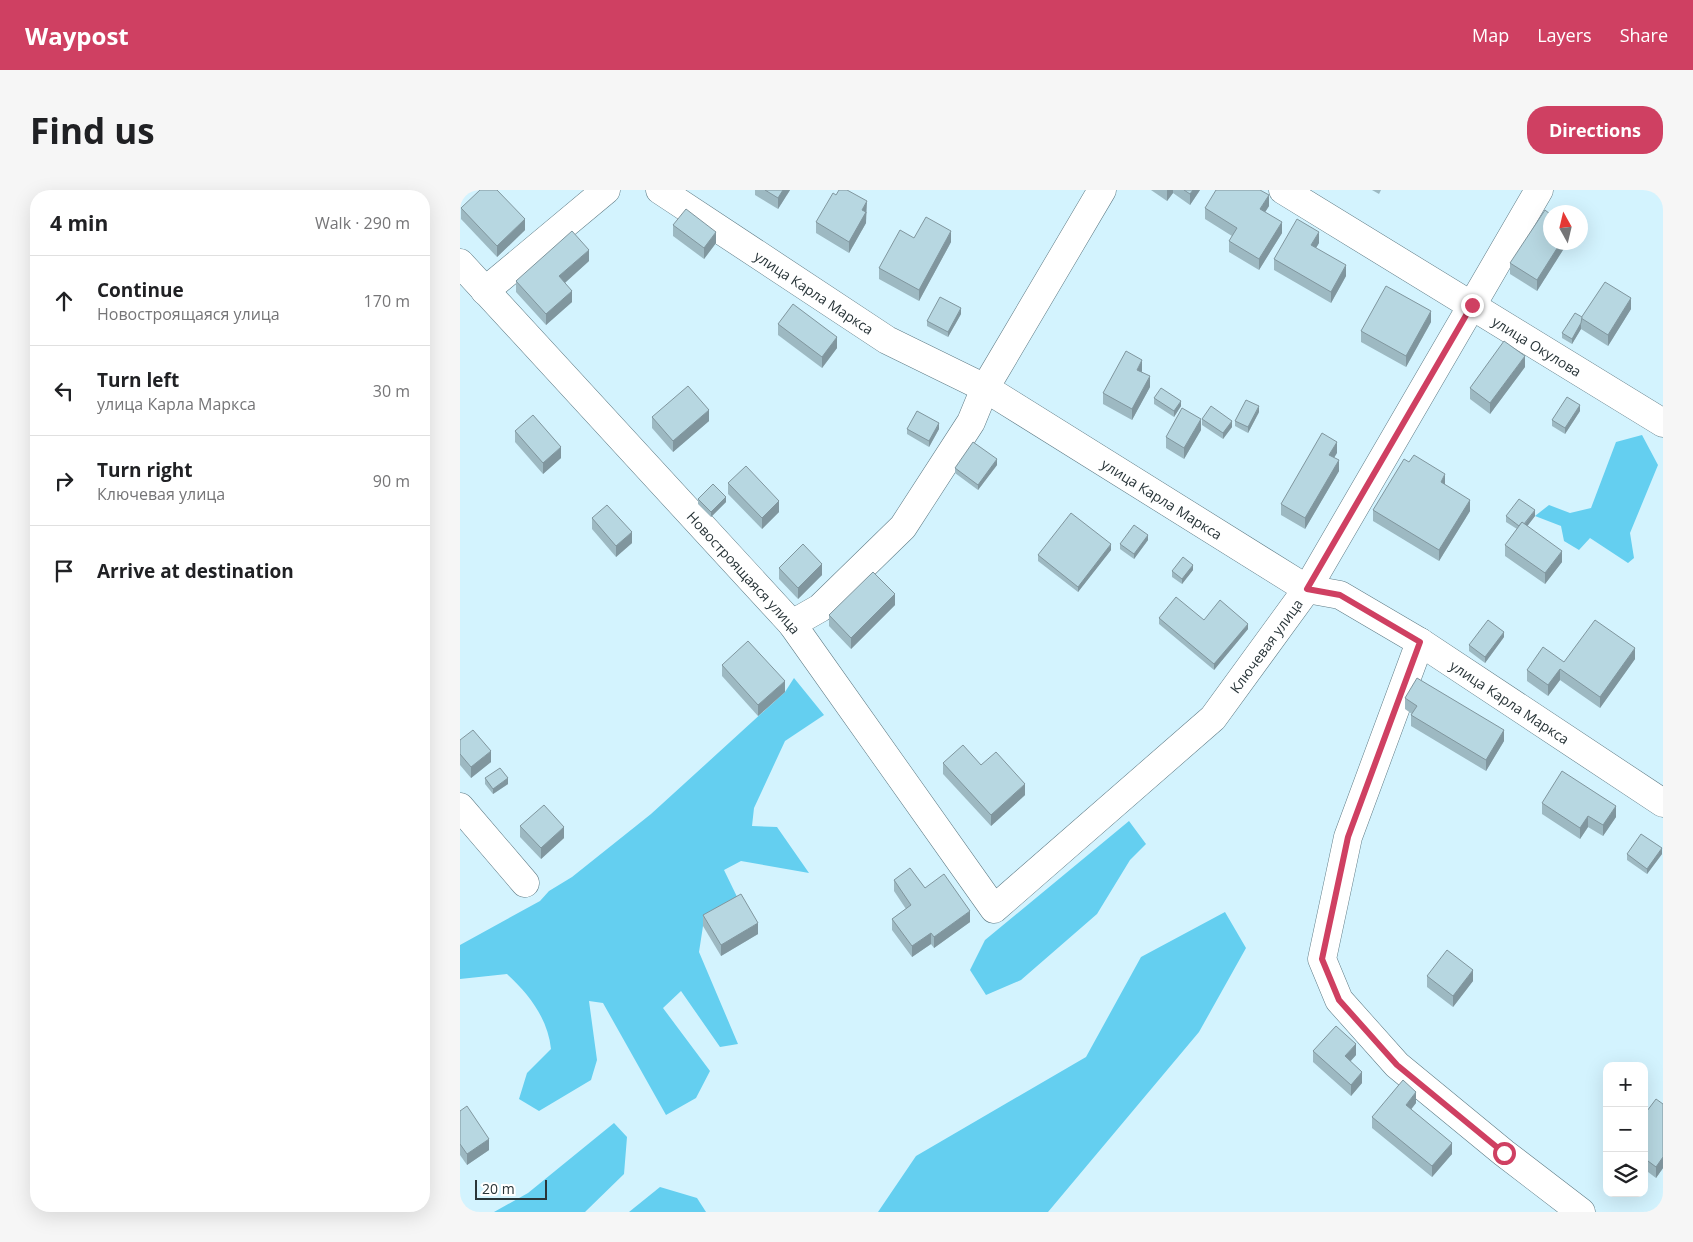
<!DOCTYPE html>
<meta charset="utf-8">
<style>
body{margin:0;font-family:"Open Sans",sans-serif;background:#f6f6f6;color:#202124}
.controls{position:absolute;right:15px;bottom:15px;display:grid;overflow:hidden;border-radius:10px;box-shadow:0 5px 20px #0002}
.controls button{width:45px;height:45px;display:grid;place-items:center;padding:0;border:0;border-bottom:1px solid #e0e0e0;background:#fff;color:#202124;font:25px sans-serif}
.compass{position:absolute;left:1083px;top:15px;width:45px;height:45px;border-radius:50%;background:#fff;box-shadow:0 5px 20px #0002;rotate:352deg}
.scale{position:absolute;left:15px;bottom:12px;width:72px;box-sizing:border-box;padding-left:5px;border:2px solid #293539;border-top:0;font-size:14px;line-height:18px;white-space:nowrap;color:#293539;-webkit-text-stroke:4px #fff;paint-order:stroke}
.stop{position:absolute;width:15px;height:15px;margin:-11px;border:4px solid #cf4062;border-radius:50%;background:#fff}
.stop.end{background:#cf4062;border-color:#fff;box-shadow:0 1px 5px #0008}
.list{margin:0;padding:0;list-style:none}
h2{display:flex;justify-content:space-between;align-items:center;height:65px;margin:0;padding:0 20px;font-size:21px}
h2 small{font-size:16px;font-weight:400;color:#757577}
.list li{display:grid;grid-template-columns:32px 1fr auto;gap:15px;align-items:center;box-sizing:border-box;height:90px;padding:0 20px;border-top:1px solid #e0e0e0}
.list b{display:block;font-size:19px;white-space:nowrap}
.list p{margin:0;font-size:16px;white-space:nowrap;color:#757577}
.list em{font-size:16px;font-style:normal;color:#757577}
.icon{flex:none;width:28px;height:28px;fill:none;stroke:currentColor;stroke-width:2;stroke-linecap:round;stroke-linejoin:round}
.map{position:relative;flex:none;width:1203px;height:1022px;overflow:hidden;border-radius:20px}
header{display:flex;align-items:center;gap:30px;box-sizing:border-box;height:70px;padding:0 25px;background:#cf4062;color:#fff}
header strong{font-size:24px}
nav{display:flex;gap:28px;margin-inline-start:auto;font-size:18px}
.intro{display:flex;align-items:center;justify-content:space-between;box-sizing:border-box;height:120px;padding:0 30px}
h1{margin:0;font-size:35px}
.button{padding:12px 22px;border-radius:20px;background:#cf4062;color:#fff;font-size:18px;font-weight:700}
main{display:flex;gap:30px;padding:0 30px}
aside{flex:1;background:#fff;border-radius:20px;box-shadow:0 5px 20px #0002}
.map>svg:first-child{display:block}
.forest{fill:#64cff0}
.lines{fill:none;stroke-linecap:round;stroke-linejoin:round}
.minor-casing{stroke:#5f7b85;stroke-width:29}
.minor{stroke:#fff;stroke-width:28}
.wall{fill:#9db9c2}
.shaded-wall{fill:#80969e}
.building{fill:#b7d7e1;stroke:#80969e}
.route{stroke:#cf4062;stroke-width:6}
.labels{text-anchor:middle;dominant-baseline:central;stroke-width:4;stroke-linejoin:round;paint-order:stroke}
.street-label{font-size:14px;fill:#293539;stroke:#fff}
</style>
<header>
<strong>Waypost</strong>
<nav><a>Map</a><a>Layers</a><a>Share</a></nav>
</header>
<div class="intro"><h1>Find us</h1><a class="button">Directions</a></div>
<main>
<aside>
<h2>4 min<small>Walk · 290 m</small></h2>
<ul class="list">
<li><svg class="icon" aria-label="ahead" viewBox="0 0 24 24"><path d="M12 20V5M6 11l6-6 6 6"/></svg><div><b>Continue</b><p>Новостроящаяся улица</p></div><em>170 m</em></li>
<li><svg class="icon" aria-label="left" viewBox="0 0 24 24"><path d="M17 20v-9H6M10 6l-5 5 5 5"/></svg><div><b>Turn left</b><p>улица Карла Маркса</p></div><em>30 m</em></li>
<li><svg class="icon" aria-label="right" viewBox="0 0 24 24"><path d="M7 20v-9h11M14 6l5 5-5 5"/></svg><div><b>Turn right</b><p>Ключевая улица</p></div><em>90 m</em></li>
<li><svg class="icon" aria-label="arrive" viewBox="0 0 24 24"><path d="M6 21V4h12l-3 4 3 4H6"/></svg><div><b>Arrive at destination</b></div></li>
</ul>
</aside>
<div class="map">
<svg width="1203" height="1022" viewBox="0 0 1203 1022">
<rect width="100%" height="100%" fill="#d3f3fe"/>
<g class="forest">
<polygon points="1182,245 1198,275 1170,343 1174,368 1168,373 1130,348 1119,360 1104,351 1101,336 1075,326 1089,315 1110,323 1131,318 1156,252"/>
<path d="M334,488L364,525L325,551L294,618L292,636L317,637L349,683L281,671L264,680L281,715L243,736L239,762L278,854L260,857L221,801L203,818L250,881L236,908L206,925L143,813L129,811L137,870L131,890L79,921L59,909L67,883L91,859C88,829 69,804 47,784L0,789V755L80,711L89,701L112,687L191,624L325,502Z"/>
<polygon points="669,631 686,654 670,670 637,724 561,790 526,805 510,780 525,750"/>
<polygon points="765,722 786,758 739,842 588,1022 418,1022 456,966 626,867 681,767"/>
<polygon points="154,933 167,947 164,984 125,1022 34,1022 68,1003"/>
<polygon points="200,997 237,1008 246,1022 169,1022"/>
</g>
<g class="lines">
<defs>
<g id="minor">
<path id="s1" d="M200,0L427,150L525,198L847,399L880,405L960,452L1203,613"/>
<path id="s2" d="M823,0L1203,233"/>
<path id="s3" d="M0,73L332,434L534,719L753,528L847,399L1079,0"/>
<polyline points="25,101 146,0"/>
<polyline points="332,434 360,418 443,337 511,232 525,198 642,0"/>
<polyline points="960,452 888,647 862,769 879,810 937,875 1044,963 1121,1022"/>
<polyline points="0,617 65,693"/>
</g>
</defs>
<use href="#minor" class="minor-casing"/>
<use href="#minor" class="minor"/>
</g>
<g class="wall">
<polygon points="295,0 330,0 318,19 295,5"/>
<polygon points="691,0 740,0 730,15 713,3 707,11"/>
<polygon points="912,0 921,0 919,4"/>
<polygon points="809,16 805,22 822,43 799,80 769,62 769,51 772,46 745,29 745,18"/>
<polygon points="1,18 65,40 37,67 1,29"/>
<polygon points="407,22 406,24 406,33 389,63 356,43 356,32"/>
<polygon points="213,35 256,53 244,69 213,46"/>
<polygon points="454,48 491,52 459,111 419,89 419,78"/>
<polygon points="1090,52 1108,52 1077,101 1050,84 1050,73"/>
<polygon points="859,53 856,58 886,86 871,113 814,80 814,69"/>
<polygon points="129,71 105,93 112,112 86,135 56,102 56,91"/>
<polygon points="1171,119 1148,156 1121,139 1112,154 1102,148 1102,143 1122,127"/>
<polygon points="501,124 488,147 467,136 467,131"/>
<polygon points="971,132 946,177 901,152 901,141"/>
<polygon points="318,134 377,158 362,178 318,145"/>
<polygon points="1065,177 1030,224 1010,209 1010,198"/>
<polygon points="682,181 682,182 690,197 672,230 643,214 643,203"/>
<polygon points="694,208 721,216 714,227 694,214"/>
<polygon points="1120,221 1105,244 1092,236 1092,230"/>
<polygon points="799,222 788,243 775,236 775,231"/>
<polygon points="192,227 249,231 213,262 192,238"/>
<polygon points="742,229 772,237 763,249 742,235"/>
<polygon points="447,239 479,239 469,257 447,244"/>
<polygon points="741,240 724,269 706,258 706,247"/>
<polygon points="55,241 101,268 83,284 55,252"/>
<polygon points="877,263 874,267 879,281 845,339 821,325 821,314"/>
<polygon points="949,272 985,295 1010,321 979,371 913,331 913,320"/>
<polygon points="537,275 518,300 495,283 495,278"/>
<polygon points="268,293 319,322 302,339 268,304"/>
<polygon points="238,309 266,312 251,327 238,314"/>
<polygon points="1046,326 1075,326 1067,336 1102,372 1085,394 1045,366 1045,355 1057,339 1046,332"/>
<polygon points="132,328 172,353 156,367 132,339"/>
<polygon points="688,350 674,369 660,359 660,354"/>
<polygon points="651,360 618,402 578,371 578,365"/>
<polygon points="319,378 362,385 338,409 319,389"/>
<polygon points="733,380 722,394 712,387 712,381"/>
<polygon points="435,415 391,459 369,436 369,425"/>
<polygon points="699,428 744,430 788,439 754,480 699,434"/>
<polygon points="1044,447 1025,473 1009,461 1009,455"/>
<polygon points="1175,469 1140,518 1100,490 1088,506 1067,491 1067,480 1104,472"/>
<polygon points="262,475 325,502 298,526 262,486"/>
<polygon points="945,508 1044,551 1026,581 951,536 951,525 952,524 945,519"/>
<polygon points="0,550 31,572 11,588 0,575"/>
<polygon points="483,573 521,575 565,605 531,636 483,584"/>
<polygon points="25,588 48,594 33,604 25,594"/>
<polygon points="1082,613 1156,627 1143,646 1128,637 1120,649 1082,624"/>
<polygon points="60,636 104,648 81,669 60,647"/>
<polygon points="1167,664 1202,664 1187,684 1167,670"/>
<polygon points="434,690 465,698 510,732 474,758 471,754 452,767 432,740 432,729 446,719 434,701"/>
<polygon points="243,725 298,744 261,766 243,736"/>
<polygon points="967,786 1013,791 993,817 967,797"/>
<polygon points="853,861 896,865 890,872 902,893 891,906 853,872"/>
<polygon points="956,913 951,919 992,964 972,987 912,938 912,927"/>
<polygon points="1203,914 1203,978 1196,988 1184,979 1184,925"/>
<polygon points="0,921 29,960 7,975 0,965"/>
</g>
<g class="shaded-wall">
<polygon points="323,0 330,0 318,19 318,8"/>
<polygon points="707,0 713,0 713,3 707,11"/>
<polygon points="733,0 740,0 730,15 730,4"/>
<polygon points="809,5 809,16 800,30 800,19"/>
<polygon points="407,11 406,33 389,63 389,52 402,20"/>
<polygon points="65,29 65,40 37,67 37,56"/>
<polygon points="822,32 822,43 799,80 799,69"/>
<polygon points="491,41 491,52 459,111 459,100"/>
<polygon points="256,42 256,53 244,69 244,58"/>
<polygon points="859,42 859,53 851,66 851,55"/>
<polygon points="1101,52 1108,52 1077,101 1077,90"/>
<polygon points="129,60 129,71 99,98 99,86"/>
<polygon points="886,75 886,86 871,113 871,102"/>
<polygon points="112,101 112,112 86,135 86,124"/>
<polygon points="1171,108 1171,119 1148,156 1148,145"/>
<polygon points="501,118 501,124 488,147 488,142"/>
<polygon points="971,121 971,132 946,177 946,166"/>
<polygon points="1121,133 1121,139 1112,154 1112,149"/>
<polygon points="377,147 377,158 362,178 362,167"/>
<polygon points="1065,166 1065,177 1030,224 1030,213"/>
<polygon points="682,170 682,181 677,191 677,180"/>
<polygon points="690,186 690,197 672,230 672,219"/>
<polygon points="721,211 721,216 714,227 714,221"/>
<polygon points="1120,215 1120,221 1105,244 1105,238"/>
<polygon points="799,216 799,222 788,243 788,237"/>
<polygon points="249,220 249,231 213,262 213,251"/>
<polygon points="741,229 741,240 724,269 724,258"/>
<polygon points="772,231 772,237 763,249 763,243"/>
<polygon points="479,233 479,239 469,257 469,251"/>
<polygon points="877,252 877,263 869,276 869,265"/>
<polygon points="101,257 101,268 83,284 83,273"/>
<polygon points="537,269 537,275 518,300 518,295"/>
<polygon points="879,270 879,281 845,339 845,328"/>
<polygon points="985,284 985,295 981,292"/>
<polygon points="266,307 266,312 251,327 251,322"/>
<polygon points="1010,310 1010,321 979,371 979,360"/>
<polygon points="319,311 319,322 302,339 302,328"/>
<polygon points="1075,320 1075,326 1062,343 1062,338"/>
<polygon points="172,342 172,353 156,367 156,356"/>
<polygon points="688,345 688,350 674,369 674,364"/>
<polygon points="651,354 651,360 618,402 618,397"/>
<polygon points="1102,361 1102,372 1085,394 1085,383"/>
<polygon points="362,374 362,385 338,409 338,398"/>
<polygon points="733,375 733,380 722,394 722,389"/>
<polygon points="435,404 435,415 391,459 391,448"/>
<polygon points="788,434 788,439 754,480 754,474"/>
<polygon points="1044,442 1044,447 1025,473 1025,467"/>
<polygon points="1175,458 1175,469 1140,518 1140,507"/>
<polygon points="1100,479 1100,490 1088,506 1088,495"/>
<polygon points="325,491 325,502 298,526 298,515"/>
<polygon points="1044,540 1044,551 1026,581 1026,570"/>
<polygon points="31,561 31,572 11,588 11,577"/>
<polygon points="48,588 48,594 33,604 33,599"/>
<polygon points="565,594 565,605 531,636 531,625"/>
<polygon points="1156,616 1156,627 1143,646 1143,635"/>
<polygon points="1128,626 1128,637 1120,649 1120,638"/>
<polygon points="104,637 104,648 81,669 81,658"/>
<polygon points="1202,658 1202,664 1187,684 1187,679"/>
<polygon points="510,721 510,732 474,758 474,747"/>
<polygon points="298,733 298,744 261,766 261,755"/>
<polygon points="471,743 471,754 452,767 452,756"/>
<polygon points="1013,780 1013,791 993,817 993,806"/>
<polygon points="896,854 896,865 885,877 885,866"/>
<polygon points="902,882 902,893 891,906 891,895"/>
<polygon points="956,902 956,913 946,926 946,915"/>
<polygon points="29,949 29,960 7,975 7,964"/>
<polygon points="992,953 992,964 972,987 972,976"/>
<polygon points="1203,967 1203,978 1196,988 1196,977"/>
</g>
<g class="building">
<polygon points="20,0 37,0 65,29 37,56 1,18"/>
<polygon points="305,0 323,0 318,8"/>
<polygon points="379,0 387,0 407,11 402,20 406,22 389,52 356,32 373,3 376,5"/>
<polygon points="724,0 733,0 730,4"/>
<polygon points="756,0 800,0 809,5 800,19 822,32 799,69 769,51 777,38 745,18"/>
<polygon points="226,19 256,42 244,58 213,35"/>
<polygon points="1085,20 1090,24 1090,52 1101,52 1077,90 1050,73"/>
<polygon points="466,27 491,41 459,100 419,78 440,40 454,48"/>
<polygon points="837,29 859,42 851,55 886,75 871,102 814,69"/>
<polygon points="112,41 129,60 99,86 112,101 86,124 56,91"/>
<polygon points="1145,92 1171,108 1148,145 1121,128"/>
<polygon points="926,96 971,121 946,166 901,141"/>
<polygon points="480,107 501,118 488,142 467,131"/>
<polygon points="333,114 377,147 362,167 318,134"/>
<polygon points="1115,123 1122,127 1121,133 1112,149 1102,143"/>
<polygon points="1044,151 1065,166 1030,213 1010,198"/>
<polygon points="666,161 682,170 677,180 690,186 672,219 643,203"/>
<polygon points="228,196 249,220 213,251 192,227"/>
<polygon points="701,198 721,211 714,221 694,208"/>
<polygon points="1107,207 1120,215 1105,238 1092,230"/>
<polygon points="786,210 799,216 788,237 775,231"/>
<polygon points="751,216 772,231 763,243 742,229"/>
<polygon points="722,218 741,229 724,258 706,247"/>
<polygon points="457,221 479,233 469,251 447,239"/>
<polygon points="73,225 101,257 83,273 55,241"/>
<polygon points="862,243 877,252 869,265 879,270 845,328 821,314"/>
<polygon points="513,252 537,269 518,295 495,278"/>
<polygon points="954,265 985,284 981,292 1010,310 979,360 913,320 944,269 949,272"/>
<polygon points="286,276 319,311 302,328 268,293"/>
<polygon points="253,294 266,307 251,322 238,309"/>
<polygon points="1059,309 1075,320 1064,334 1062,332 1059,336 1046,326"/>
<polygon points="147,315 172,342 156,356 132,328"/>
<polygon points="611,323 651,354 618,397 578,365"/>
<polygon points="1062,332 1102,361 1085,383 1045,355"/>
<polygon points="674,335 688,345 674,364 660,354"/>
<polygon points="343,354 362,374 338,398 319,378"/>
<polygon points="723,367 733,375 722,389 712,381"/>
<polygon points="413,382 435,404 391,448 369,425"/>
<polygon points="716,407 744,430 760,410 788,434 754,474 699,428"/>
<polygon points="1028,430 1044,442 1025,467 1009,455"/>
<polygon points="1135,430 1175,458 1140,507 1100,479 1088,495 1067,480 1083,457 1104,472"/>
<polygon points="288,451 325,491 298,515 262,475"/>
<polygon points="957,488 1044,540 1026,570 951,525 957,516 945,508"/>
<polygon points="13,540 31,561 11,577 0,564 0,550"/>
<polygon points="503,555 521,575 536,562 565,594 531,625 483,573"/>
<polygon points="40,578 48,588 33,599 25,588"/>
<polygon points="1102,581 1156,616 1143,635 1128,626 1120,638 1082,613"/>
<polygon points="84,615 104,637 81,658 60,636"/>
<polygon points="1181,644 1202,658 1187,679 1167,664"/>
<polygon points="450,678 465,698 484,684 510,721 474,747 471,743 452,756 432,729 451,715 434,690"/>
<polygon points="281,704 298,733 261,755 243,725"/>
<polygon points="987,760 1013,780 993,806 967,786"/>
<polygon points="876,836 896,854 885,866 902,882 891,895 853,861"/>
<polygon points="943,890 956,902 946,915 992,953 972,976 912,927"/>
<polygon points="1196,909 1203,914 1203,967 1196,977 1184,968 1184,925"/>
<polygon points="7,916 29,949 7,964 0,954 0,921"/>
</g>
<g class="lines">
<polyline class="route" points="1012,115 847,399 880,405 960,452 888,647 862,769 879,810 937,875 1044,963"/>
</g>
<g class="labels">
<g class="street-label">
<text stroke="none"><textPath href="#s1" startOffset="185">улица Карла Маркса</textPath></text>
<text stroke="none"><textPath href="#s2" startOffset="298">улица Окулова</textPath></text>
<text stroke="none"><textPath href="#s1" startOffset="590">улица Карла Маркса</textPath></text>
<text stroke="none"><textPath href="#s3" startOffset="420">Новостроящаяся улица</textPath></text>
<text stroke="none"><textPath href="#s3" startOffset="1220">Ключевая улица</textPath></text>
<text stroke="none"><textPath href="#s1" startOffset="995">улица Карла Маркса</textPath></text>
</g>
</g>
</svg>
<div class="controls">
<button>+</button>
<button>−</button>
<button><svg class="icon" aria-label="layers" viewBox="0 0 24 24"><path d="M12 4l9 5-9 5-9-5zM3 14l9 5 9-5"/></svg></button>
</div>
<svg class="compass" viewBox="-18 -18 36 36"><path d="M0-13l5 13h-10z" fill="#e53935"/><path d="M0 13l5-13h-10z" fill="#757577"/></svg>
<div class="scale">20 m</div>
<div class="stop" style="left:1044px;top:963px"></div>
<div class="stop end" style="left:1012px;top:115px"></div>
</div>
</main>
